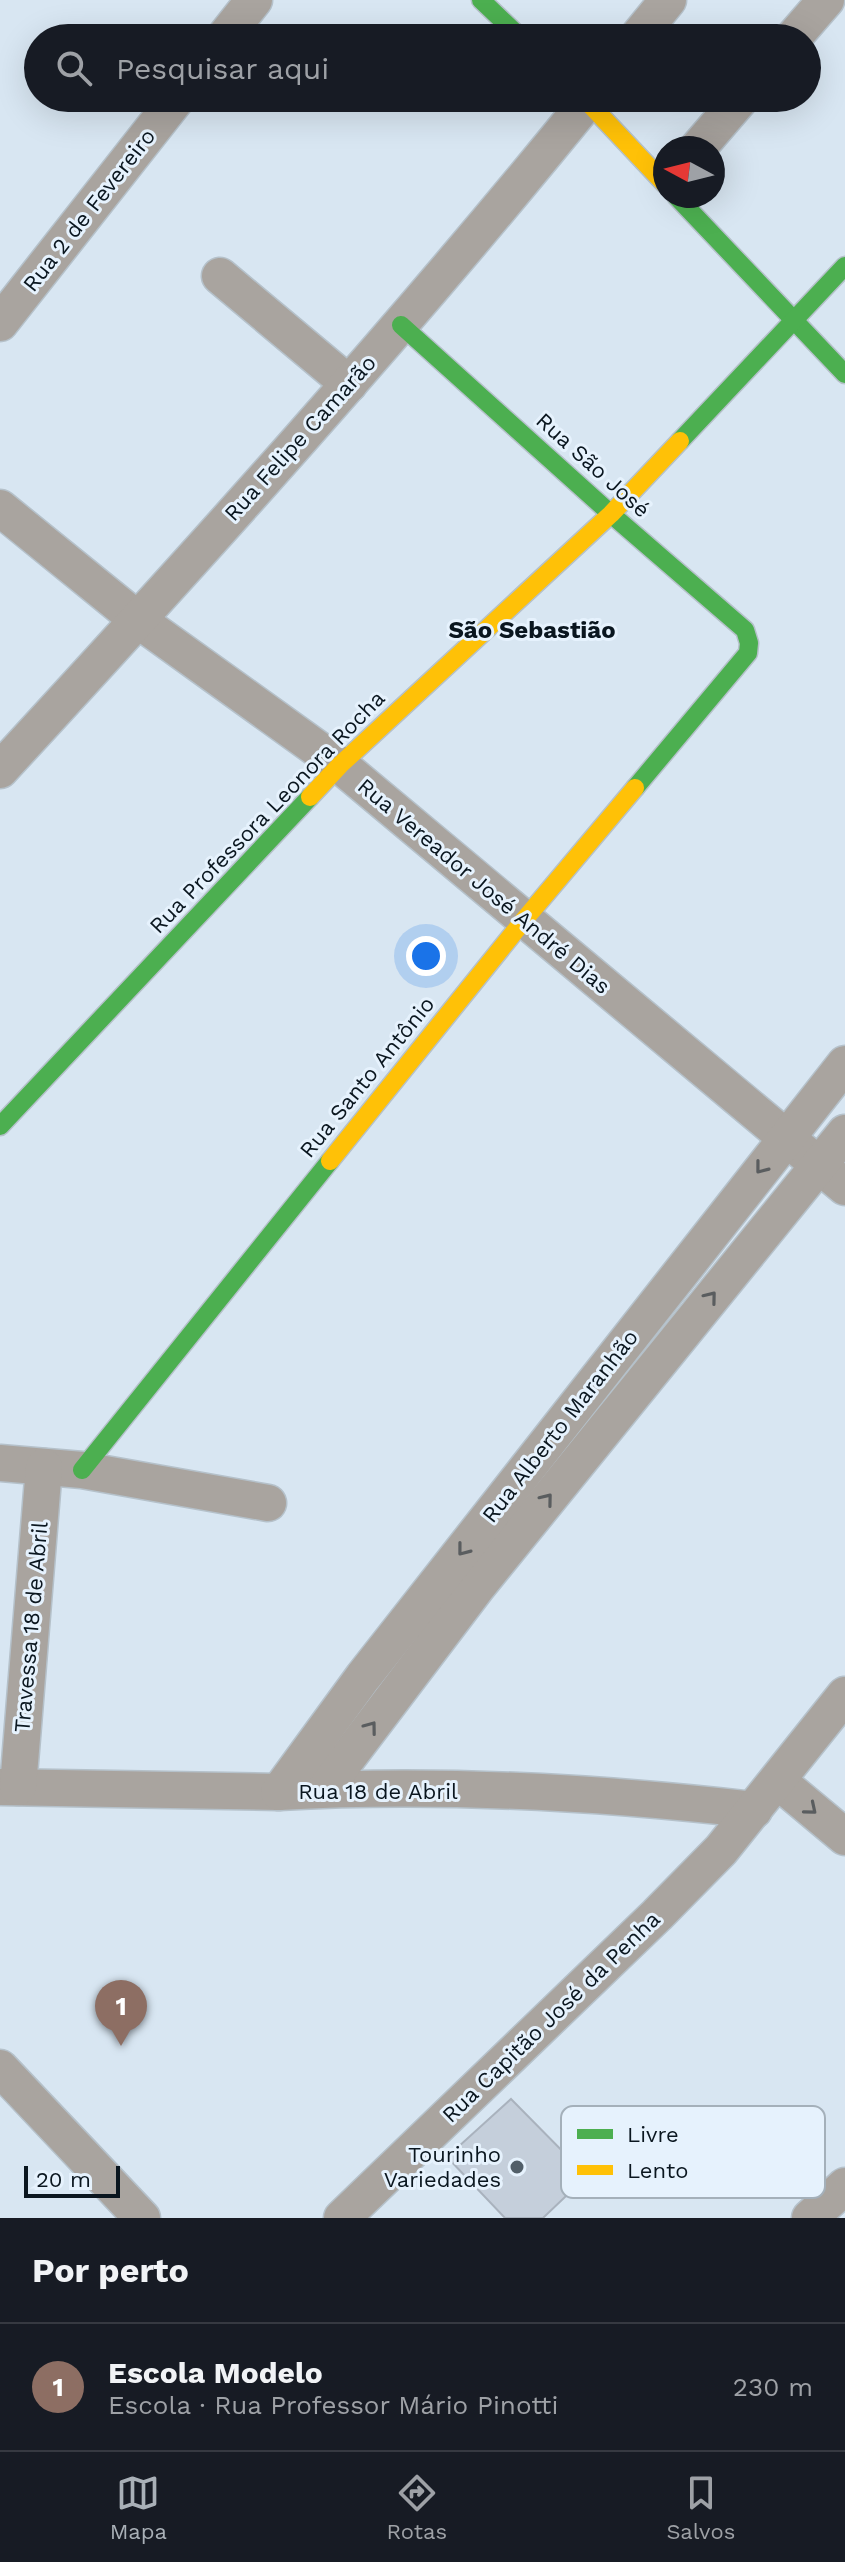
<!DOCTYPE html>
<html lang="pt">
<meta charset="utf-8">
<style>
body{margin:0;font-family:"Work Sans",sans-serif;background:#242831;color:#f1f3f6}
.compass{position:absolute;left:653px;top:136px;width:72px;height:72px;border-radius:50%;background:#171b24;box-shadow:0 8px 32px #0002;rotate:277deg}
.scale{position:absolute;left:24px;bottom:20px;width:96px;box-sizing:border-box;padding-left:8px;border:4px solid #0a161f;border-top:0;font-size:22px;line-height:28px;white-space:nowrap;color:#0a161f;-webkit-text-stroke:6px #e6f2fd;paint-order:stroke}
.you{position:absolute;left:426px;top:956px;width:28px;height:28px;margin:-20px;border:6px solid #fff;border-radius:50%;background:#1a73e8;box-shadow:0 0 0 12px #1a73e833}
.badge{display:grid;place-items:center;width:52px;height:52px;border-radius:50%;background:#a9b0b7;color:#fff;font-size:26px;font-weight:700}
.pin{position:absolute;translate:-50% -66px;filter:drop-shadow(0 2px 4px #0008)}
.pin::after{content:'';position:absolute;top:42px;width:28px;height:24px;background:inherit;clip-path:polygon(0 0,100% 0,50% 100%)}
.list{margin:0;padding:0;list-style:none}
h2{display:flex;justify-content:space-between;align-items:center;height:104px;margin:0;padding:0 32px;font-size:34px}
h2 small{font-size:26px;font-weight:400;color:#9ea1a6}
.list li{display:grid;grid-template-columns:52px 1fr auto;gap:24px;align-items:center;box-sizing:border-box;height:128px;padding:0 32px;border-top:2px solid #363941}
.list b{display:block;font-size:30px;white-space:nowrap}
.list p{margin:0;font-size:26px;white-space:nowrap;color:#9ea1a6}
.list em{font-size:26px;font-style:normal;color:#9ea1a6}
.icon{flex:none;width:44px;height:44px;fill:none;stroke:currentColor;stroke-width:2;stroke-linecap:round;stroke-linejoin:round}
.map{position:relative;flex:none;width:845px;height:2218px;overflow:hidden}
.search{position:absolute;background:#171b24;box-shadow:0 8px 32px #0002;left:24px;right:24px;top:24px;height:88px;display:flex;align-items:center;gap:20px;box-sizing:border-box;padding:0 28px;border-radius:44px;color:#9ea1a6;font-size:30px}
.sheet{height:232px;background:#171b24}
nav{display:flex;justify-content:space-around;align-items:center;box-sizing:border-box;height:112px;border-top:2px solid #363941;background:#171b24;font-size:22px;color:#9ea1a6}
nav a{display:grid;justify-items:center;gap:4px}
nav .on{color:#a9b0b7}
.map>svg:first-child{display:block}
.building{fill:#c5cfdb;stroke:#a9b2bd;stroke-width:2}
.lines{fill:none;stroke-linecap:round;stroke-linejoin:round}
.street-casing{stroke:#b5c1ca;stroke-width:39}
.fast-casing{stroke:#b5c1ca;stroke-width:21}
.slow-casing{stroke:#b5c1ca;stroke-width:21}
.street{stroke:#a9a49f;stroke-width:36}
.fast{stroke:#4caf50;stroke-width:18}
.slow{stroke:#ffc107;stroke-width:18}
.oneway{stroke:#5a5d5f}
.poi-dot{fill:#525f69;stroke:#e6f2fd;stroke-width:3}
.labels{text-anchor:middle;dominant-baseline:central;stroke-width:6;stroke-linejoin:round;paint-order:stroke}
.street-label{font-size:22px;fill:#0a161f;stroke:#e6f2fd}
.poi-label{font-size:22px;fill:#0a161f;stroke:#e6f2fd;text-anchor:end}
.neighbourhood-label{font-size:24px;font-weight:bold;fill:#0a161f;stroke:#e6f2fd}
.key{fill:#e6f2fd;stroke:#a4b0ba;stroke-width:2}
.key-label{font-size:22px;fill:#0a161f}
</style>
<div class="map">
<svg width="845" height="2218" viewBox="0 0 845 2218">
<rect width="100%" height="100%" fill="#d8e6f2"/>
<polygon class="building" points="511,2099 587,2176 543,2218 505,2218 447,2157"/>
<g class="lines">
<defs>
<g id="street">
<polyline points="224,38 254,0"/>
<polyline points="637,38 668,0"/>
<polyline points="793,38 826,0"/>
<polyline points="698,148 741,98"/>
<polyline points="220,276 349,384"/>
<polyline points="0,323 177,98"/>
<polyline points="0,508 138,620 340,765 845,1187"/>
<path d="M0,770C202,551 402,330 590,98"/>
<polyline points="0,1463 82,1470 268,1503"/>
<polyline points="778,1781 845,1837"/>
<path d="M0,1787L279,1792C437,1783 597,1792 754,1810"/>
<polyline points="18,1787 44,1467"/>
<polyline points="324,1789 477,1587 845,1133"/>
<polyline points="279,1792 363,1677 845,1064"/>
<polyline points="0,2068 142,2218"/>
<polyline points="342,2218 657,1915 721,1850 845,1695"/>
<polyline points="810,2218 845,2186"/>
</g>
<g id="fast">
<polyline points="481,0 521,38"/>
<polyline points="676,196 845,374"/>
<polyline points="401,325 611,514 745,630 749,643 748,653 635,788"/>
<polyline points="680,441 845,266"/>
<polyline points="0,1126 310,797"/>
<polyline points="82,1470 330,1161"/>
</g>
<g id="slow">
<polyline points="584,98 665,184"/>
<polyline points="310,797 340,765 611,514 680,441"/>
<polyline points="330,1161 524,920 635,788"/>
</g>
</defs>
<use href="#street" class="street-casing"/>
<use href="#fast" class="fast-casing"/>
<use href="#slow" class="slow-casing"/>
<use href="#street" class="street"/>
<use href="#fast" class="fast"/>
<use href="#slow" class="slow"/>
</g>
<defs><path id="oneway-chevron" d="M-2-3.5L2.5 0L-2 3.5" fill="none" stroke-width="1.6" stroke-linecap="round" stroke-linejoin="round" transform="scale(2)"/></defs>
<g class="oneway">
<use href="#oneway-chevron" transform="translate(761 1168) rotate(128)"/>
<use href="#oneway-chevron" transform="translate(711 1297) rotate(-51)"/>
<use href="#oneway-chevron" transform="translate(547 1499) rotate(-51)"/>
<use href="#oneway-chevron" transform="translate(463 1550) rotate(128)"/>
<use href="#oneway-chevron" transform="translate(371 1727) rotate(-53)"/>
<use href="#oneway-chevron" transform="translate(811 1809) rotate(40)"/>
</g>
<circle class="poi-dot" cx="517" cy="2167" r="8"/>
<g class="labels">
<g class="street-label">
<text transform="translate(89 210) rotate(-52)">Rua 2 de Fevereiro</text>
<text transform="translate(300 438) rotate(-48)">Rua Felipe Camarão</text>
<text transform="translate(593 465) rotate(42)">Rua São José</text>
<text transform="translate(267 812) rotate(-46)">Rua Professora Leonora Rocha</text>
<text transform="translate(484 886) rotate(40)">Rua Vereador José André Dias</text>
<text transform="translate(367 1077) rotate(-51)">Rua Santo Antônio</text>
<text transform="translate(560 1426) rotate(-52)">Rua Alberto Maranhão</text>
<text transform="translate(31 1627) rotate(-85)">Travessa 18 de Abril</text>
<text x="378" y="1791">Rua 18 de Abril</text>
<text transform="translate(551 2017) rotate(-44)">Rua Capitão José da Penha</text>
</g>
<g class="poi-label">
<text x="501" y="2154">Tourinho<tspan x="501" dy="25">Variedades</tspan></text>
</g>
<g class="neighbourhood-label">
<text x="532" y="630">São Sebastião</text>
</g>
</g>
<rect x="561" y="2106" width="264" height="92" rx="12" class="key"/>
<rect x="577" y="2129" width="36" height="10" fill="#4caf50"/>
<rect x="577" y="2165" width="36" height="10" fill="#ffc107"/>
<g class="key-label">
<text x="627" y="2142">Livre</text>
<text x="627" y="2178">Lento</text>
</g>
</svg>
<svg class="compass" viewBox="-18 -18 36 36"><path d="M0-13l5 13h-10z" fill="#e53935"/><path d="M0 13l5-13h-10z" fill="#9ea1a6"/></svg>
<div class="scale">20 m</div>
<div class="you"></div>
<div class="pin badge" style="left:121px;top:2046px;background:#8d6e63">1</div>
<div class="search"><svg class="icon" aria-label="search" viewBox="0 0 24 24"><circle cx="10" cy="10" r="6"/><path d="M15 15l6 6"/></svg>Pesquisar aqui</div>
</div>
<section class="sheet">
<h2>Por perto<small></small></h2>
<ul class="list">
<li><span class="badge" style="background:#8d6e63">1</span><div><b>Escola Modelo</b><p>Escola · Rua Professor Mário Pinotti</p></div><em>230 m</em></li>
</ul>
</section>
<nav>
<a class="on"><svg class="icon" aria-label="map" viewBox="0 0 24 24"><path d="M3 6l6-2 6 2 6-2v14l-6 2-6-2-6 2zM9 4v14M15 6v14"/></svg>Mapa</a>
<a><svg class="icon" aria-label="directions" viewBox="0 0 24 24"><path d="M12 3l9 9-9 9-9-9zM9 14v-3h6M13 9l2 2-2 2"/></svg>Rotas</a>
<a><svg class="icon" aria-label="saved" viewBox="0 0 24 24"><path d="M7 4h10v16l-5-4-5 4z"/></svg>Salvos</a>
</nav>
